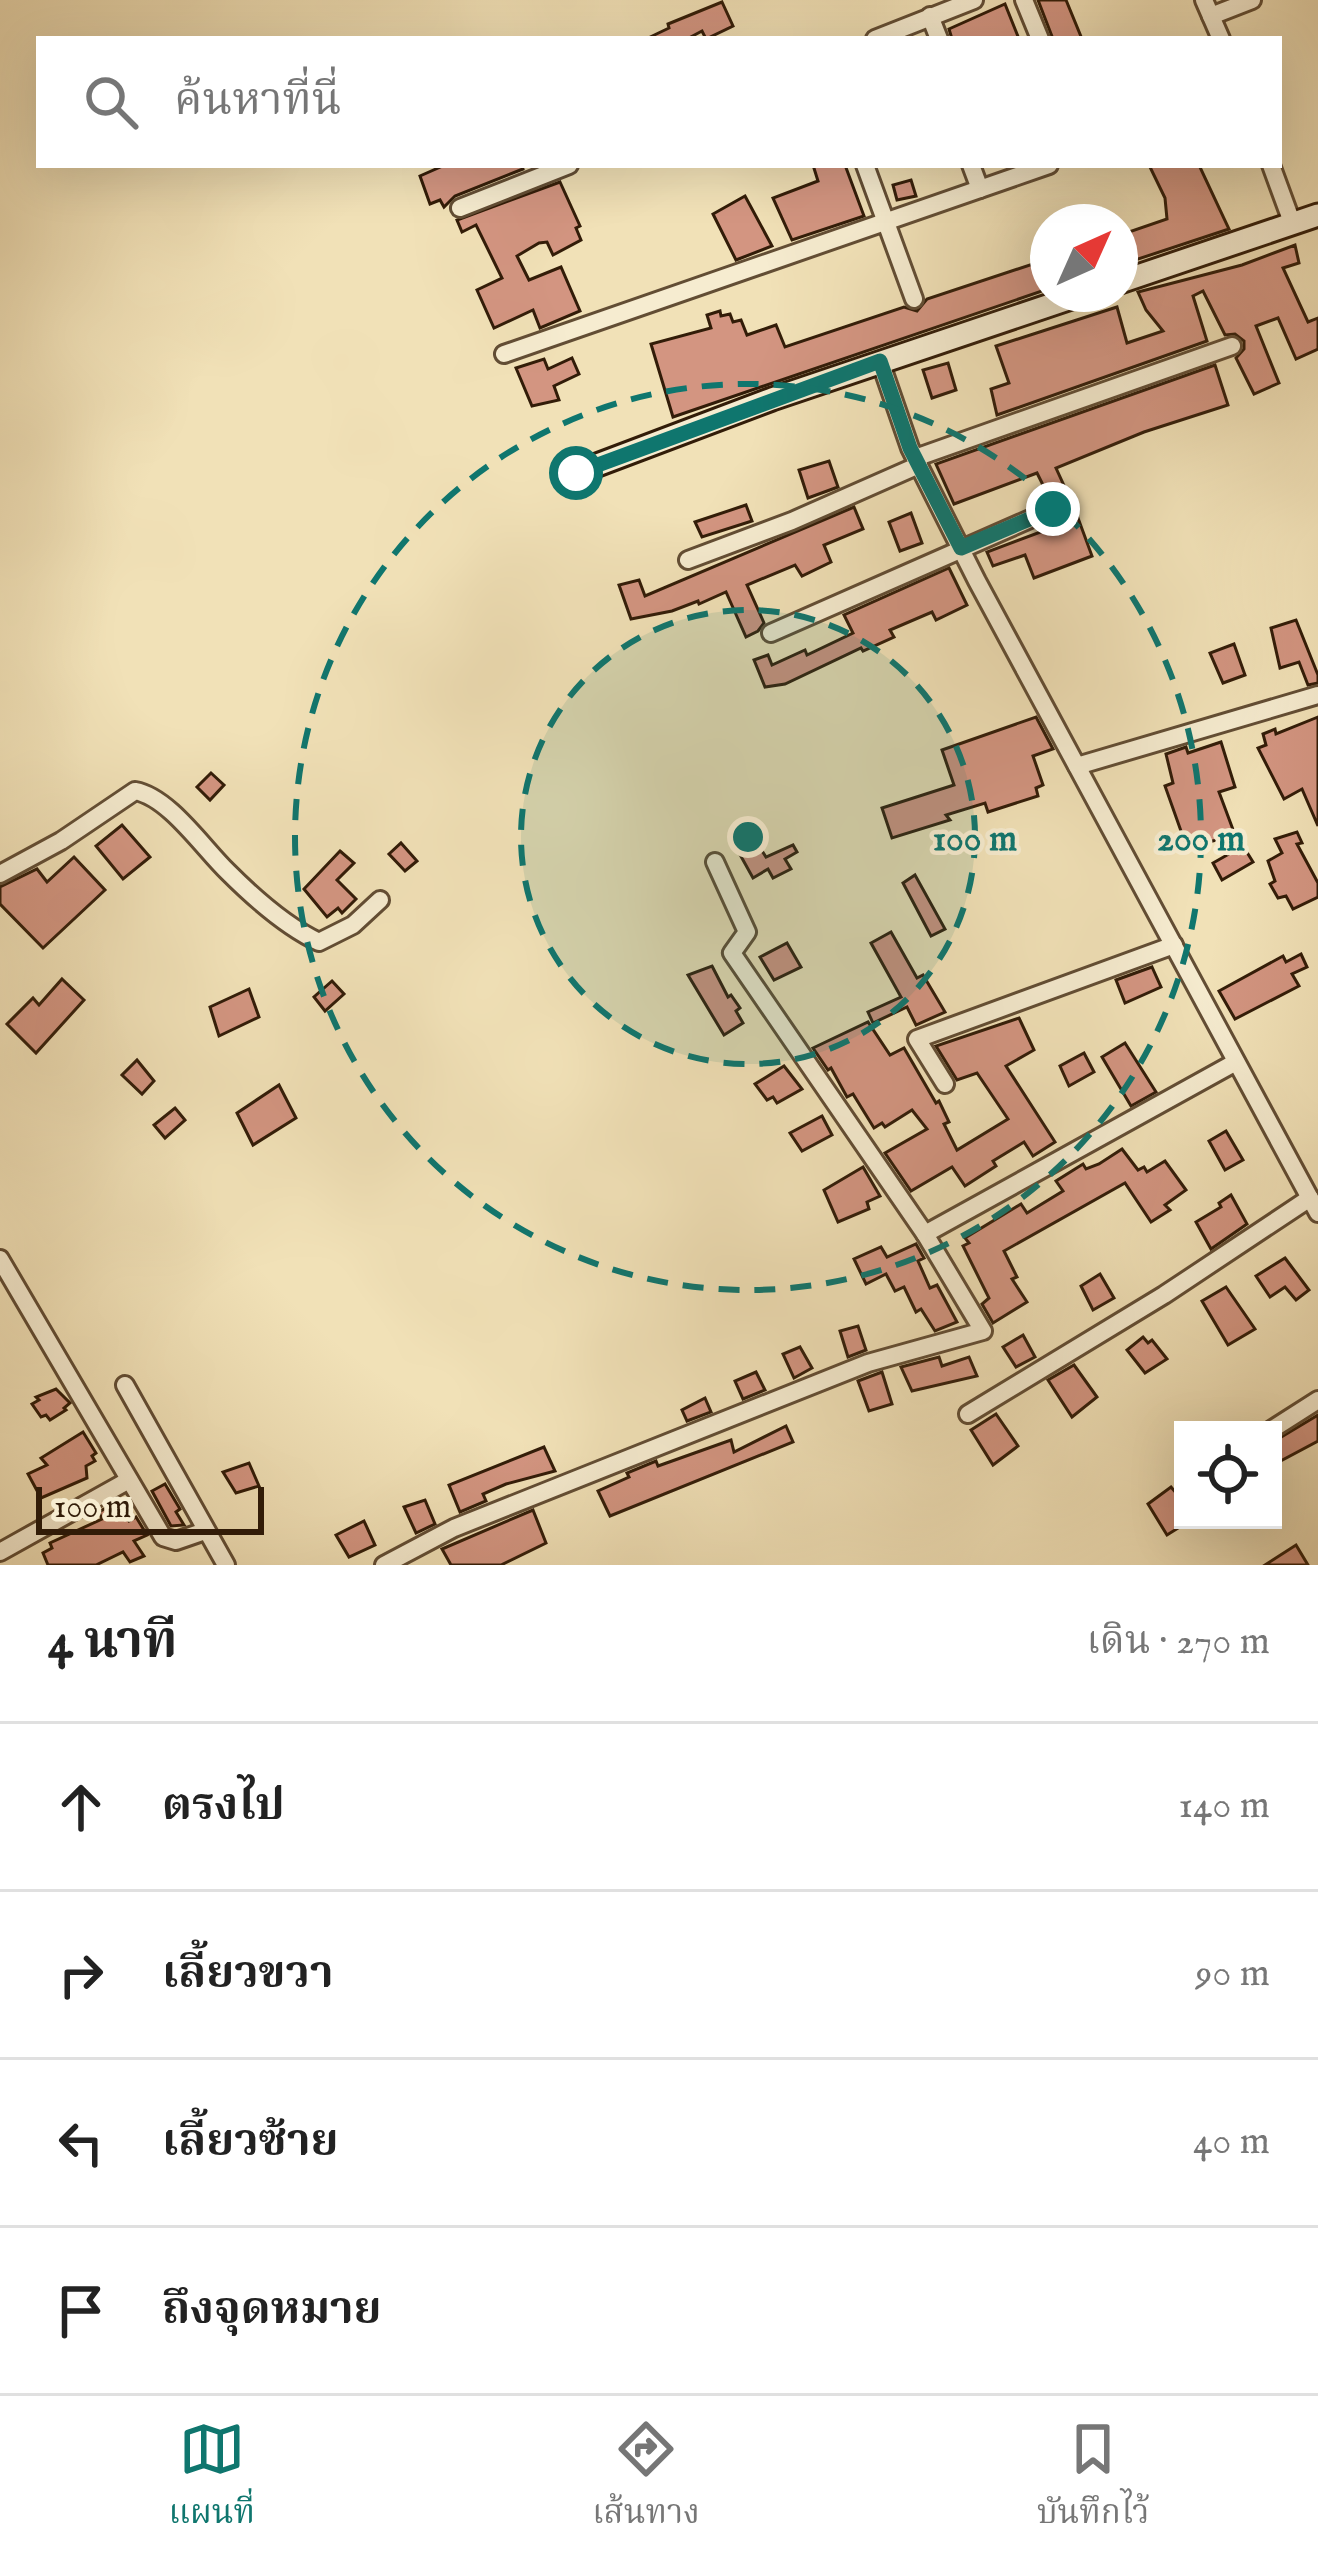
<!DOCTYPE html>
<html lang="th">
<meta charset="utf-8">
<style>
body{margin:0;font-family:"IM FELL English","Noto Serif Thai",serif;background:#f2f2f2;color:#222}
.controls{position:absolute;right:36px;bottom:36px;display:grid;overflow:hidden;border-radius:0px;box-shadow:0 12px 48px #0002}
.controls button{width:108px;height:108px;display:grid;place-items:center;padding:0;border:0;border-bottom:3px solid #e0e0e0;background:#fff;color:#222;font:60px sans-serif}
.compass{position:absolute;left:1030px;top:204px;width:108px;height:108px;border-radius:50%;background:#fff;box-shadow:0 12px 48px #0002;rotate:45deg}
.scale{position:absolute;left:36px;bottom:30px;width:228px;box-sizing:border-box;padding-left:12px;border:6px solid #321c08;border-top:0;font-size:33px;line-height:42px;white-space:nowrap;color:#321c08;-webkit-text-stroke:9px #f6ecd0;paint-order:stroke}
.stop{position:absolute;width:36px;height:36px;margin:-27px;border:9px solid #0f766e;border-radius:50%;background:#fff}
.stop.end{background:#0f766e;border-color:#fff;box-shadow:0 3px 12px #0008}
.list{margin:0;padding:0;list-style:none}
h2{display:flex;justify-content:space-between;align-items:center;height:156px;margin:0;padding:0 48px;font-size:51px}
h2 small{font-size:39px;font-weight:400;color:#767676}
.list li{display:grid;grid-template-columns:78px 1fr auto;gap:36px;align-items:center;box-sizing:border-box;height:168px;padding:0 48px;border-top:3px solid #e0e0e0}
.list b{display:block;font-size:45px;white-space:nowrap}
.list em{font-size:39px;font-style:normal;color:#767676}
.icon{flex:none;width:66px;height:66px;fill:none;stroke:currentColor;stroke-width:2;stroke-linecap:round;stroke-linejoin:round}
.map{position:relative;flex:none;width:1318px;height:1565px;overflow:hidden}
.search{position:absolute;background:#fff;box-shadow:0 12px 48px #0002;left:36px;right:36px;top:36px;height:132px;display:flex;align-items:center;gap:30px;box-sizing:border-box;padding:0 42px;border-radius:0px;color:#767676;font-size:45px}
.sheet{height:828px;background:#fff}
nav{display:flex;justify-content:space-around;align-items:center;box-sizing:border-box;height:168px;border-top:3px solid #e0e0e0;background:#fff;font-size:33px;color:#767676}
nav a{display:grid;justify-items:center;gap:6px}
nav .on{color:#0f766e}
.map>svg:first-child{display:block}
.building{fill:#d39581;stroke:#321c08;stroke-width:3}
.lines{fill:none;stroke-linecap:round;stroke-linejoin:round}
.street-casing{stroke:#624d34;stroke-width:22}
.secondary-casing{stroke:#321c08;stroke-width:27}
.street{stroke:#f6ecd0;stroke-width:16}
.secondary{stroke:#f6ecd0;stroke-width:21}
.route{stroke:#0f766e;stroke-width:15}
.ring{fill:none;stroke:#0f766e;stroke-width:6;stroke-dasharray:21 15}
.centre{fill:#0f766e;stroke:#f6ecd0;stroke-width:6}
.ring-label{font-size:36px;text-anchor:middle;font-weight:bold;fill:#0f766e;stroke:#f6ecd0;stroke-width:9;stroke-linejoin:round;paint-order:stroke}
</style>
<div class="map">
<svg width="1318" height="1565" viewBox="0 0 1318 1565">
<rect width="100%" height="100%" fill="#f1e1b7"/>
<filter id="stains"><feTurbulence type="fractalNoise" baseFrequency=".00167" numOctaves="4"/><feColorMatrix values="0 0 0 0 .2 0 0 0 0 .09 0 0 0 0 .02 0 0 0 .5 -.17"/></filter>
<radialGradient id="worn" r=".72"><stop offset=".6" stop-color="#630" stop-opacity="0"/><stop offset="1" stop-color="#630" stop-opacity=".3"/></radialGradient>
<g class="building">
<polygon points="1038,0 1066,0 1082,39 1053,39"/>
<polygon points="722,2 733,26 706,39 702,31 687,39 646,39 669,28 668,24"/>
<polygon points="1005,4 1019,39 952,39 949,29"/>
<polygon points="445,165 522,165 523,169 455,196 444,207 440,200 430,204 420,176"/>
<polygon points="813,165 845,165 864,216 792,240 773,198 818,181"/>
<polygon points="1149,165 1199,165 1229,229 1120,265 1120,235 1167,219 1165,198"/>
<polygon points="911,180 916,196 897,200 893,185"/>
<polygon points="560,182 580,226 576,228 581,240 553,255 547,242 539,243 517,256 529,280 561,267 580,311 540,328 533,310 494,328 477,290 502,278 476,225 462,232 457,220"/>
<polygon points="745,196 772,246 736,260 713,214"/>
<polygon points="1295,245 1299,263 1283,268 1308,322 1318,318 1318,349 1296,359 1278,318 1256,326 1279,383 1254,394 1236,358 1244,349 1244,341 1235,334 1225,335 1203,291 1193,296 1207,341 997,415 991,389 1009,383 996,346 1117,307 1127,343 1163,331 1146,310 1138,292 1242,265"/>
<polygon points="1048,259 1048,289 673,417 651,344 711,328 707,315 720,311 721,316 730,314 733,322 741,320 747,335 776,325 785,347 904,307 917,311 927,299"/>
<polygon points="572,358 579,374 554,386 559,400 532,406 516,368 544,359 548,369"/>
<polygon points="948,363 956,390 932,398 923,370"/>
<polygon points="1215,365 1228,405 1144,432 1056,468 1066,490 1049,497 1037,473 954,504 936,464"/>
<polygon points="829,461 838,487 808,498 799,470"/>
<polygon points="746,505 752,521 702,537 695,522"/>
<polygon points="854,507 863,529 824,545 831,562 802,576 795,565 747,585 764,623 758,631 746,637 726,592 699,604 698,601 672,611 631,619 619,585 639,580 645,596"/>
<polygon points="911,513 922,543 900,551 889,522"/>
<polygon points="1078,518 1092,556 1034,578 1025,555 993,566 987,552"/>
<polygon points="949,568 967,605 936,620 932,612 890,630 894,637 863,651 861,648 785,684 765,687 754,660 768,655 772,665 805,650 807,655 853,633 844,615"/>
<polygon points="1296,620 1318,675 1318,683 1308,685 1299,662 1280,668 1271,628"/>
<polygon points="1234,644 1245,675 1223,683 1210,653"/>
<polygon points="1036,717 1053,749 1033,756 1043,785 1036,788 1038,796 988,812 985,803 946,815 950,820 892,838 882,808 954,785 942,750"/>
<polygon points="1318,717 1318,826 1302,789 1284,799 1258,748 1266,745 1263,734 1275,729 1276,734"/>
<polygon points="1221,742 1235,787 1219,792 1235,835 1187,848 1165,786 1173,783 1166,754 1186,747 1188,753"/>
<polygon points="211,773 224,785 210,800 197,787"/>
<polygon points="122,825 150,857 123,879 96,846"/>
<polygon points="750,832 766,857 793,845 797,852 785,859 791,869 773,878 768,869 753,878 733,842"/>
<polygon points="1297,832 1302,843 1297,844 1318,883 1318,897 1293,909 1286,896 1278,898 1270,884 1275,881 1268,861 1282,853 1275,839"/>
<polygon points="401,843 417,861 405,871 389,854"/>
<polygon points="1243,846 1253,862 1222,880 1213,863"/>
<polygon points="340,851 354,863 337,880 356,899 342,913 338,908 327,917 304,889"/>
<polygon points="74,857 105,890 43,948 0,904 0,887 37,869 47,882"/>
<polygon points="915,875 945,929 931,936 903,883"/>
<polygon points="891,932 917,978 923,975 945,1012 916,1025 907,1007 873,1023 868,1012 901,997 871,943"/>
<polygon points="787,943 801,967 774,980 760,957"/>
<polygon points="1301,954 1307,967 1292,974 1299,986 1235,1019 1219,991 1283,956 1286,962"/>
<polygon points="712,966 728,997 731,995 740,1008 736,1011 743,1023 724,1035 688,975"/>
<polygon points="1152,967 1161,987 1125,1003 1116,980"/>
<polygon points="62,979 84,1000 36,1053 7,1024 33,998 39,1005"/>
<polygon points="332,981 344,994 325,1011 314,997"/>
<polygon points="249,989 259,1017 219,1036 210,1007"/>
<polygon points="1019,1018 1034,1050 1006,1066 1055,1142 1033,1156 1024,1142 993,1161 996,1166 965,1186 952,1167 911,1191 885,1153 927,1129 912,1110 885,1127 882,1123 874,1128 853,1094 847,1097 831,1068 828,1070 813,1048 868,1022 890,1055 904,1048 936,1103 939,1101 949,1122 944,1124 957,1150 1008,1119 977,1073 957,1080 936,1046"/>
<polygon points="1125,1043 1156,1092 1131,1106 1102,1057"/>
<polygon points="1084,1053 1094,1072 1069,1086 1060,1066"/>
<polygon points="137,1060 154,1081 142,1094 122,1075"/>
<polygon points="784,1066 802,1089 777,1103 773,1097 767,1100 755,1084"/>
<polygon points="279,1085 296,1118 253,1145 237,1113"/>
<polygon points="175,1108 185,1120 165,1138 154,1125"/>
<polygon points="822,1116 832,1135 802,1151 790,1133"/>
<polygon points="1226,1131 1243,1160 1225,1170 1209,1141"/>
<polygon points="1122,1149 1138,1170 1144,1167 1147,1172 1165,1161 1186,1190 1165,1205 1170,1210 1151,1222 1125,1183 1004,1251 1017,1277 1012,1279 1027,1302 993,1323 982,1304 989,1298 963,1246 969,1243 965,1238 1021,1204 1027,1213 1063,1191 1056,1181 1083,1164 1086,1169 1099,1164"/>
<polygon points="863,1167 880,1196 867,1202 869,1209 838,1222 824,1190"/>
<polygon points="1231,1195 1247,1224 1211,1249 1196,1222 1221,1207 1219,1203"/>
<polygon points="916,1244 924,1258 918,1261 930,1288 937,1285 957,1322 935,1331 921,1309 916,1312 904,1287 895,1291 886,1274 866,1284 854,1259 881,1247 887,1257"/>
<polygon points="1285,1258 1309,1290 1296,1300 1285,1287 1270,1297 1256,1276"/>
<polygon points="1100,1274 1114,1298 1093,1310 1081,1286"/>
<polygon points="1226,1287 1255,1329 1228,1345 1202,1301"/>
<polygon points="858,1326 866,1350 848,1357 840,1331"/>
<polygon points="1023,1335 1035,1357 1016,1367 1003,1347"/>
<polygon points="1143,1337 1148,1343 1152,1340 1167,1359 1145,1373 1127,1350"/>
<polygon points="800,1347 812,1368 794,1378 783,1354"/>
<polygon points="939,1357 942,1366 969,1357 977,1376 912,1391 901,1367"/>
<polygon points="1074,1365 1097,1397 1072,1417 1048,1380"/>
<polygon points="756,1372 765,1390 743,1399 735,1381"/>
<polygon points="882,1372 892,1404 869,1411 858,1381"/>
<polygon points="56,1389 70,1403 64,1408 66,1410 50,1420 46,1415 41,1417 32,1404 39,1400 36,1397"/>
<polygon points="705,1398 711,1412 687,1421 682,1410"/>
<polygon points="996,1414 1018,1446 993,1465 971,1430"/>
<polygon points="1318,1415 1318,1441 1273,1465 1273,1442"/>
<polygon points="786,1426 793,1442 610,1516 598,1491 629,1477 627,1473 656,1461 658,1466 731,1440 734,1452"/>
<polygon points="83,1432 96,1453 92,1456 95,1461 86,1466 87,1478 41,1498 28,1474 47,1465 41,1458"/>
<polygon points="544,1447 555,1471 506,1484 483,1494 486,1501 460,1512 449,1485"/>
<polygon points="249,1463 259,1486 236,1493 223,1472"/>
<polygon points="165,1484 180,1509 176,1512 184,1525 171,1526 152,1491"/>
<polygon points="1171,1487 1183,1501 1183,1525 1167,1535 1148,1504"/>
<polygon points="425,1500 435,1524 416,1533 404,1507"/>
<polygon points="118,1501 129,1521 136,1517 147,1535 134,1541 144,1556 130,1562 123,1552 96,1565 48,1565 43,1553 52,1548 50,1543 102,1519 99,1512"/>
<polygon points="533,1510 546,1543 501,1565 451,1565 442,1549"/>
<polygon points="364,1521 375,1545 349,1557 336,1535"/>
<polygon points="1296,1545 1308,1565 1265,1565"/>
</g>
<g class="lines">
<defs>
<g id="street">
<polyline points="1024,0 1040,39"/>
<polyline points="1204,0 1221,39"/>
<polyline points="930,16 939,39"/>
<polyline points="1211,16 1252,0"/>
<polyline points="875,39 974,0"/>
<polyline points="865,165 914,299"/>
<polyline points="971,165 980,189"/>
<polyline points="1271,165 1293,225"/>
<polyline points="460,208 569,165"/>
<polyline points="504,354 1049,165"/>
<polyline points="880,361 910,448 977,581 1318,1213"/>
<polyline points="915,458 1232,346"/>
<polyline points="688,560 792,521 919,465"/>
<polyline points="771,633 1053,509"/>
<polyline points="1077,766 1318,695"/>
<polyline points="715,862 747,932 732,953 925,1234"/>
<path d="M0,874L61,841L135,791C169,797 203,848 228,872C253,897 287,927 319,942L353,925L380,900"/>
<polyline points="945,1084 917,1039 1174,945"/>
<polyline points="0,1259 163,1537 176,1541 205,1531"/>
<polyline points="125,1385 226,1565"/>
<polyline points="968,1414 1164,1295 1310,1198"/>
<polyline points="1271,1430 1318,1400"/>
<polyline points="0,1552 129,1480"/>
<polyline points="384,1565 454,1528 868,1363 983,1331 925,1234 1236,1062"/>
</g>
<g id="secondary">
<polyline points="1120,282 1318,215"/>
<polyline points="576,473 772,399 1083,294"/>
</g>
</defs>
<use href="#street" class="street-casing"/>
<use href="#secondary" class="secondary-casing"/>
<use href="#street" class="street"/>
<use href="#secondary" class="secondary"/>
</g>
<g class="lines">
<polyline class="route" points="576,473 880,361 910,448 961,548 1053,509"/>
</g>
<circle cx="748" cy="837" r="227" fill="#0f766e" fill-opacity=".12"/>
<g class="ring">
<circle cx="748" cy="837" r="227"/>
<circle cx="748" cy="837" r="453"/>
</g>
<circle cx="748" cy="837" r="18" class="centre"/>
<g class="ring-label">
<text x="975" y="850">100 m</text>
<text x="1201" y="850">200 m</text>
</g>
<rect width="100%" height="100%" filter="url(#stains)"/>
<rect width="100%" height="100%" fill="url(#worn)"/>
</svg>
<div class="controls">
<button><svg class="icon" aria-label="locate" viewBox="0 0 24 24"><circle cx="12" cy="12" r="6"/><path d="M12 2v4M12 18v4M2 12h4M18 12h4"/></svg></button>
</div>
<svg class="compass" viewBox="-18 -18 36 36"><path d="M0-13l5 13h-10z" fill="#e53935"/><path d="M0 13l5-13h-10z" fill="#767676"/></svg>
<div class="scale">100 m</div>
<div class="stop" style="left:576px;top:473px"></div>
<div class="stop end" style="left:1053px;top:509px"></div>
<div class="search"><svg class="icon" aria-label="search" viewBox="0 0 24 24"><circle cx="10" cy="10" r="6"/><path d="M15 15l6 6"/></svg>ค้นหาที่นี่</div>
</div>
<section class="sheet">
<h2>4 นาที<small>เดิน · 270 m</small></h2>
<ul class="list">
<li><svg class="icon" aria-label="ahead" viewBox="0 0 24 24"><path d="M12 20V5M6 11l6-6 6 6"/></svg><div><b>ตรงไป</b></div><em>140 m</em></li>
<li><svg class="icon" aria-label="right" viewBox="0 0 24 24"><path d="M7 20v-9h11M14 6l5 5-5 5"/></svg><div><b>เลี้ยวขวา</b></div><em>90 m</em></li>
<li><svg class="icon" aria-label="left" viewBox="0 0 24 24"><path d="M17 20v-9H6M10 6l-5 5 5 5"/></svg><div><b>เลี้ยวซ้าย</b></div><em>40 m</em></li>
<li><svg class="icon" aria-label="arrive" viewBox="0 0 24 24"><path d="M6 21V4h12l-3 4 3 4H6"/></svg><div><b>ถึงจุดหมาย</b></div></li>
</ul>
</section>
<nav>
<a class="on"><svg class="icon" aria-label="map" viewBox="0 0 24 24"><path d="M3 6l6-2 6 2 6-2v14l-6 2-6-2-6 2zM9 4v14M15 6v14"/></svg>แผนที่</a>
<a><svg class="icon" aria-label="directions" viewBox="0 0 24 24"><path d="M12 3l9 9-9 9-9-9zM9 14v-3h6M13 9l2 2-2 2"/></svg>เส้นทาง</a>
<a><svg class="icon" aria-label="saved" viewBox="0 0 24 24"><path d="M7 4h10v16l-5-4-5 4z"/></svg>บันทึกไว้</a>
</nav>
